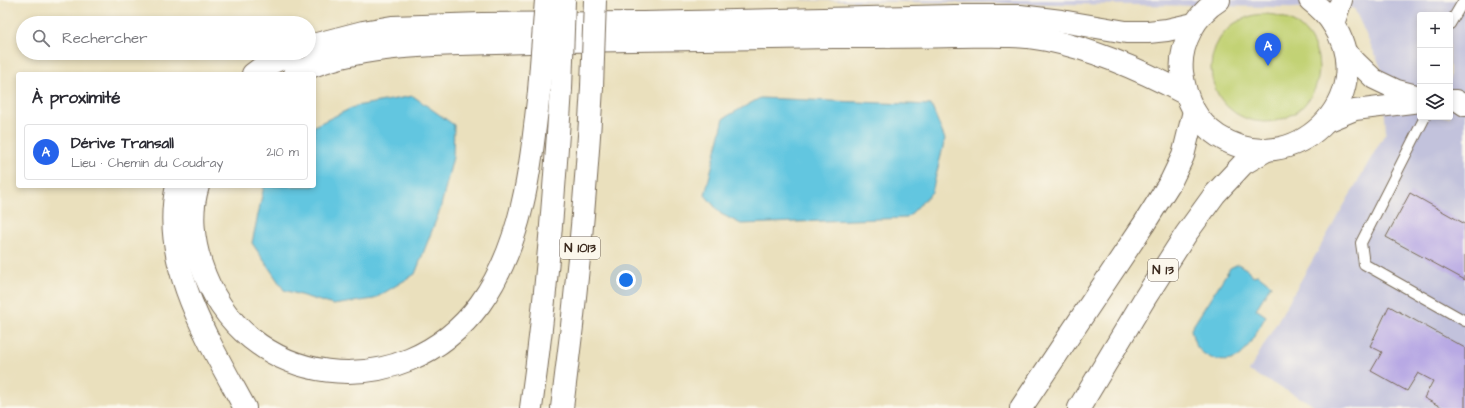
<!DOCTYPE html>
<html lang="fr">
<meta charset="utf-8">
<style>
body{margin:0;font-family:"Architects Daughter",sans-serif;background:#f2f2f3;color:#2b2b33}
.controls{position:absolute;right:12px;top:12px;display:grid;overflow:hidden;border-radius:4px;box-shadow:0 2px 6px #0003}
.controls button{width:36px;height:36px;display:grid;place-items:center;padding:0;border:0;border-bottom:1px solid #e1e1e2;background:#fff;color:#2b2b33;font:20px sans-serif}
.you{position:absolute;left:626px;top:280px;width:14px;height:14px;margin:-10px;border:3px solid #fff;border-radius:50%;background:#1a73e8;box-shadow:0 0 0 6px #1a73e833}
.badge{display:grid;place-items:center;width:26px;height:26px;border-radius:50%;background:#2563eb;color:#fff;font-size:13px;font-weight:700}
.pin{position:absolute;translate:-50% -33px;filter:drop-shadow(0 1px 2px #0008)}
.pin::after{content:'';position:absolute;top:21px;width:14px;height:12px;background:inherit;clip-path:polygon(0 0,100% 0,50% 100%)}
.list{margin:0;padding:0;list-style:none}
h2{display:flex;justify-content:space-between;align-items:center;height:52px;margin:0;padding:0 16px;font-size:17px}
h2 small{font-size:13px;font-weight:400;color:#7c7c81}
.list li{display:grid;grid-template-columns:26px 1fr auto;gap:12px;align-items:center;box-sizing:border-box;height:56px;margin:0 8px 8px;padding:0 8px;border:1px solid #e1e1e2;border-radius:4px}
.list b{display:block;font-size:15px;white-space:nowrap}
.list p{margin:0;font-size:13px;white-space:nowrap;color:#7c7c81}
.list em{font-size:13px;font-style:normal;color:#7c7c81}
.icon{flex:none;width:22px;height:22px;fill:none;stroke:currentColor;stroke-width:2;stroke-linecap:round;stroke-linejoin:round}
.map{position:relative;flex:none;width:1465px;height:408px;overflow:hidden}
.search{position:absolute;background:#fff;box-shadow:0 2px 6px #0003;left:16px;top:16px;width:300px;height:44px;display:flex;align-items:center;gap:10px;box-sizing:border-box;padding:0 14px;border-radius:22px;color:#7c7c81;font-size:15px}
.panel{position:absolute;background:#fff;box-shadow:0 2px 6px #0003;left:16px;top:72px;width:300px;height:116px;border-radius:4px}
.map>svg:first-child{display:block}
.industrial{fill:#c2c2dc;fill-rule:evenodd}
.green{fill:#c2d275;stroke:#7e7e4a}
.water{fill:#62c6e0;stroke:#4e787f}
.building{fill:#b8a9e4}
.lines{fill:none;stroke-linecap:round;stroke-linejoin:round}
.lane-casing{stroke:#786a56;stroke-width:12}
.street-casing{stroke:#786a56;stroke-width:22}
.primary-casing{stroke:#786a56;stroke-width:24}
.highway-casing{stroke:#786a56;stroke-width:24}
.lane{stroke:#fff;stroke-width:10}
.street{stroke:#fff;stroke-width:20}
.primary{stroke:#fff;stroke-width:22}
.highway{stroke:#fff;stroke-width:22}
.primary-bridge-casing{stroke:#786a56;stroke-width:24;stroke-linecap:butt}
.highway-bridge-casing{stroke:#786a56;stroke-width:24;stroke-linecap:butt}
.primary-bridge{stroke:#fff;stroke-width:22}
.highway-bridge{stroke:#fff;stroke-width:22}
.labels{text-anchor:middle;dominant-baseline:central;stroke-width:3;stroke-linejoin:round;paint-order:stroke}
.shield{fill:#fbf7ec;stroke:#75685c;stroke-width:1}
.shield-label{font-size:13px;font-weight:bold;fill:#3b2a1e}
</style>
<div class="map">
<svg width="1465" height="408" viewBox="0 0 1465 408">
<rect width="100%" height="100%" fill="#fbf7ec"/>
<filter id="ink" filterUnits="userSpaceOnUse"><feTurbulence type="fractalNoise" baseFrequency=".025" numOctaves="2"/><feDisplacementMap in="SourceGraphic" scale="8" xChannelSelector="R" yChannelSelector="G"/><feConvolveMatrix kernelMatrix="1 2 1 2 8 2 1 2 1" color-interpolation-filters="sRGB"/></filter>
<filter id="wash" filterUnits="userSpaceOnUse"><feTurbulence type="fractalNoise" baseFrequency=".012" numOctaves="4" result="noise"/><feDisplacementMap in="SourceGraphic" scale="16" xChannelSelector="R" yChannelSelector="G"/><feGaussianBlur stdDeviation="0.9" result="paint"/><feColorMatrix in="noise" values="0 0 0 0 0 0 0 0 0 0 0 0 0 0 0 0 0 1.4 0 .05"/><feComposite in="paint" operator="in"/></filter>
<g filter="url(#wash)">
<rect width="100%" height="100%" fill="#eae0bd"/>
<path class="industrial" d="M777,0H1465V408H1320L1249,371L1386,132L1382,70L1354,8ZM1420,15H1450V117H1420Z"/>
<circle class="green" cx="1265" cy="68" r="54"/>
<g class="water">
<polygon points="413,96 454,125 453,157 440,210 415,274 374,299 333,305 284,290 252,243 264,186 314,186 314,126 356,106"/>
<polygon points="760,98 931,105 945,139 932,192 907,218 741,224 721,214 705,195 724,118"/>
<path d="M1238,264L1248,270L1252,276L1258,275L1271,285L1256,309L1266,316C1261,324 1247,350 1241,355C1227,366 1207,360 1197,347C1194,342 1192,335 1191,329L1230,268Z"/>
</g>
<g id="blocks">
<g class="building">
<polygon points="1410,193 1465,224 1465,280 1386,237"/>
<polygon points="1389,306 1465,348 1465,408 1443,408 1424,398 1433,381 1418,373 1407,391 1371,371 1382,352 1370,346"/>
</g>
</g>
</g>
<g filter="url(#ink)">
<use href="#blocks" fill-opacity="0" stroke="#786a56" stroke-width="1"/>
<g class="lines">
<defs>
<g id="lane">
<polyline points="1450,24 1464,0"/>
<polyline points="1425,117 1361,243 1364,264 1465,321"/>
</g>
<g id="street">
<polyline points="1344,50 1374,79 1397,90 1420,96"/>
<polyline points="1450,100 1456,100 1465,106"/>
<polyline points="1326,122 1355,110 1420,102"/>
</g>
<g id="primary">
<path d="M1219,0C1196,14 1179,44 1182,72C1185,97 1195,121 1218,136C1292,184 1381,98 1333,24C1327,14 1319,7 1310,0"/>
<polyline points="1333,24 1341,0"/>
<polyline points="309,46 363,32 392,27 482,24 643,23 955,16 1020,16 1061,21 1126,32 1148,32 1167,30 1194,24"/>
<polyline points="253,74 261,68 292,53"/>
<path d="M294,74C345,49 403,46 459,44C494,43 529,42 564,41C653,39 743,38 833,37C874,37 915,37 956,36C985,36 1017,34 1047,40C1096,50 1143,71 1186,94"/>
<path d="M177,186C159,263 210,343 245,408"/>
<path d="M198,186C190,211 193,240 201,264C242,391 403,408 480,304C524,243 531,163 539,91"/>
<polyline points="1079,408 1145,298 1186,234 1215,194 1243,164 1267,150"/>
</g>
<g id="highway">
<path d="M531,408C546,302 554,196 561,89"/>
<path d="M562,408C576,302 586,195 592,87"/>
<polyline points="1021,408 1144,224 1171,181 1183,156 1194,111"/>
</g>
</defs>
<use href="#lane" class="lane-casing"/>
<use href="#street" class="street-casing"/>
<use href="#primary" class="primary-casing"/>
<use href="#highway" class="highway-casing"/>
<use href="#lane" class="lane"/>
<use href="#street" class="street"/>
<use href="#primary" class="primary"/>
<use href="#highway" class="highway"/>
<defs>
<polyline id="primary-bridge" points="539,91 546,0"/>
<g id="highway-bridge">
<polyline points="592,87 595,0"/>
<polyline points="561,89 564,0"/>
</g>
</defs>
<use href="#primary-bridge" class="primary-bridge-casing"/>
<use href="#highway-bridge" class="highway-bridge-casing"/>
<use href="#primary-bridge" class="primary-bridge"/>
<use href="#highway-bridge" class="highway-bridge"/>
</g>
</g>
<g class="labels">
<g class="shield">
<rect x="560" y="237" width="40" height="22" rx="3"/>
<rect x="1148" y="259" width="30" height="22" rx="3"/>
</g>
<g class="shield-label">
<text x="580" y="248">N 1013</text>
<text x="1163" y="270">N 13</text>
</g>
</g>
</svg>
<div class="controls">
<button>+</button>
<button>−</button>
<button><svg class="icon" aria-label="layers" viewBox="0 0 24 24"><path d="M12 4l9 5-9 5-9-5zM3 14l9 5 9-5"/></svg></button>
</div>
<div class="you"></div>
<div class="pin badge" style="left:1268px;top:66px">A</div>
<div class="search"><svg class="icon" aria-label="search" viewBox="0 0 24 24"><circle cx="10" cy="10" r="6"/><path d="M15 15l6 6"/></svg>Rechercher</div>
<section class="panel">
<h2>À proximité<small></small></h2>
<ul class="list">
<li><span class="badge">A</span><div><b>Dérive Transall</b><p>Lieu · Chemin du Coudray</p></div><em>210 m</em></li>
</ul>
</section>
</div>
